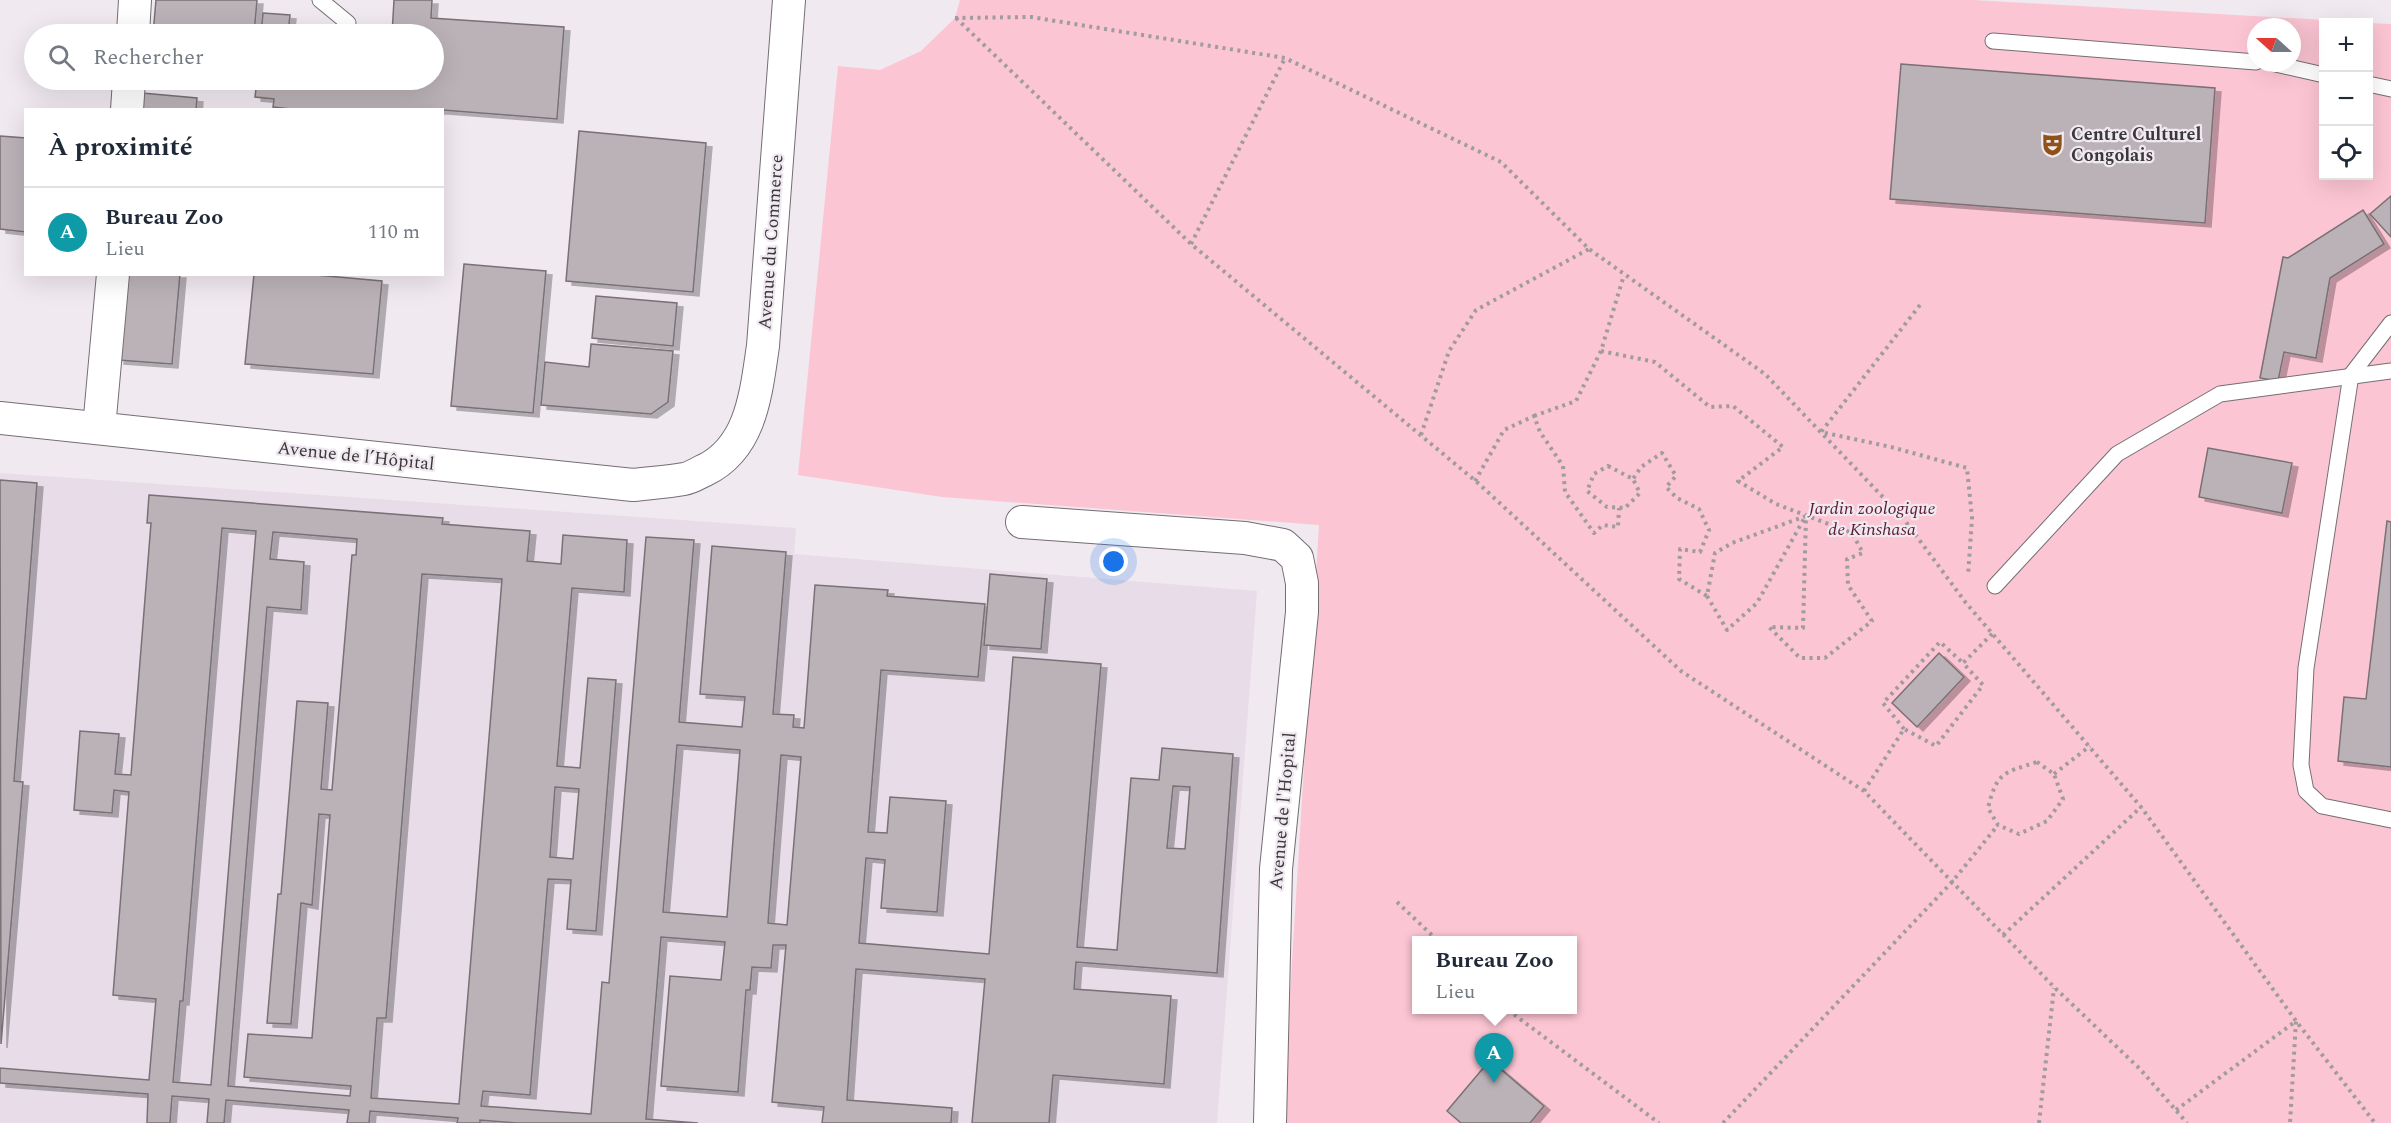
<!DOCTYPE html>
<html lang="fr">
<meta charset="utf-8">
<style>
body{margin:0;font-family:Spectral,serif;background:#f6f6f7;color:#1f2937}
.controls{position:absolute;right:18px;top:18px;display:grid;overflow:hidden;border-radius:0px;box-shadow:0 6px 24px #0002}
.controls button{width:54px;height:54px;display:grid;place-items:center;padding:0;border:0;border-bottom:2px solid #e0e1e3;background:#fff;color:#1f2937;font:30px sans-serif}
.compass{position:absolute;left:2247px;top:18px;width:54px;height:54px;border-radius:50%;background:#fff;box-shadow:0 6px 24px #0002;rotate:291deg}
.you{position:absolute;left:1114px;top:562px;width:21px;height:21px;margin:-15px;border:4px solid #fff;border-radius:50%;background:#1a73e8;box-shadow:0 0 0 9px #1a73e833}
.badge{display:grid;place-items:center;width:39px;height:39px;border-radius:50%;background:#905119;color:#fff;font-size:20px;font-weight:700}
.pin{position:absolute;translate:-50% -50px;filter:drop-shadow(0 2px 3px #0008)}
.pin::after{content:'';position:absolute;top:32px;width:21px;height:18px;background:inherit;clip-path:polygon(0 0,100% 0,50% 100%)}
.popup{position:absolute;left:1412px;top:936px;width:165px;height:78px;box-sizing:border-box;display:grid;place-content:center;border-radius:0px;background:#fff;filter:drop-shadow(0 2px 4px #0005);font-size:20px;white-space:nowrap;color:#747a83}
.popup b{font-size:22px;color:#1f2937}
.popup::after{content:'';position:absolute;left:50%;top:100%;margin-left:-12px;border:12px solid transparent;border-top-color:#fff}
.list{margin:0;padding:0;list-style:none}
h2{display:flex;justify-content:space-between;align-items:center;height:78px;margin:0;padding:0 24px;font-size:26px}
h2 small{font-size:20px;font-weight:400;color:#747a83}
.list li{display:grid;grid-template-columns:39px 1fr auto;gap:18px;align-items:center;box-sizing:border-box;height:90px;padding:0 24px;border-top:2px solid #e0e1e3}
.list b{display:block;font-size:22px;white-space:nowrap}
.list p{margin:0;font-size:20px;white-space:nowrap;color:#747a83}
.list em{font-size:20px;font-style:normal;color:#747a83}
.icon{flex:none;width:33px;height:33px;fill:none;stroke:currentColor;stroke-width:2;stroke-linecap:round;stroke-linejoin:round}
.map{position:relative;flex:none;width:2391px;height:1123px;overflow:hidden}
.search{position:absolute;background:#fff;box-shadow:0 6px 24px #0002;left:24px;top:24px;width:420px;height:66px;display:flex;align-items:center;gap:15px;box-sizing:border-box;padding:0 21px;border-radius:33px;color:#747a83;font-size:22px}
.panel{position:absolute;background:#fff;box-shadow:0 6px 24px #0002;left:24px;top:108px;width:420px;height:168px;border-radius:0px}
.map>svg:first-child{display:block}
.built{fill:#e7dce8}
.green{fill:#fcc5d3;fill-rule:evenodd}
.building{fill:#bbb2b7;stroke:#797176;stroke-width:1.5;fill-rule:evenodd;filter:url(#shadow)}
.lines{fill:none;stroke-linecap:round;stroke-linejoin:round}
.lane-casing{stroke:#746e74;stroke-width:17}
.street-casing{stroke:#746e74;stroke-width:34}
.path{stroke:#a09ba0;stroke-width:4;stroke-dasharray:3 4.5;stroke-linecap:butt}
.lane{stroke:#fff;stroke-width:15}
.street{stroke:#fff;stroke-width:32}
.labels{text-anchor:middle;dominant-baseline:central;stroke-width:4.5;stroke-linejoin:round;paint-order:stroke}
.poi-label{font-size:18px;font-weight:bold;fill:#3b383b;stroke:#f0e9f0;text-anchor:start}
.street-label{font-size:18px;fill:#3b383b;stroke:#f0e9f0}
.park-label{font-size:18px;font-style:italic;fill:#5d1c34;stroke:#f0e9f0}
</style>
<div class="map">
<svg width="2391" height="1123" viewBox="0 0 2391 1123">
<defs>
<filter id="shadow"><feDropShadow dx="6" dy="4" stdDeviation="0" flood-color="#0004"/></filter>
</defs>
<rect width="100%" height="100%" fill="#f0e9f0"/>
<polygon class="built" points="0,473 796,528 794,554 1257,591 1217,1123 0,1123"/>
<path class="green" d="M960,0H1973L2360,22H2324V176H2368L2369,23L2391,24V1123H1282L1319,525L942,497L798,475L838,66L880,70L921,51L955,18ZM2256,27H2292V63H2256ZM1416,940H1572V1010H1416Z"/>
<g class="building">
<polygon points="156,0 257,0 254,34 153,34"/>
<polygon points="394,0 432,0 431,18 564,27 557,119 442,110 300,110 273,107 274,99 255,97 257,80 434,80 434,34 392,34"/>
<polygon points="263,13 290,15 288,34 261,34"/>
<polygon points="1901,64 2215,88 2205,223 1890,199"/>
<polygon points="179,80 250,80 250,85"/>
<polygon points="142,93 197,98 196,110 141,110"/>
<polygon points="579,131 706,143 693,292 566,281"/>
<polygon points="0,136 26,138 26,232 0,229"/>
<polygon points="2391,196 2391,237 2370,214"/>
<polygon points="2363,210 2384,244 2330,278 2316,358 2284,352 2278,381 2260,378 2283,257 2288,258"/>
<polygon points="464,264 546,271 533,413 451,406"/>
<polygon points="126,274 180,274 172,364 118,360"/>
<polygon points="254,274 305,274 382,281 373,374 245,364"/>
<polygon points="596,296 677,303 673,346 592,338"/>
<polygon points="591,344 673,351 668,402 651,414 541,405 545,362 589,367"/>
<polygon points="2208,448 2292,463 2282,513 2199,497"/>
<polygon points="0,480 37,483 14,781 23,782 1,1044"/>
<path d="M149,495L443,518L442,524L530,531L527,561L561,564L563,535L627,540L624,592L572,588L557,766L580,768L588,678L616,680L596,931L567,929L571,880L548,879L530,1095L483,1091L481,1106L591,1114L602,982L609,983L646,537L694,540L679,722L742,727L745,697L700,694L712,546L786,552L773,714L794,715L793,727L804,728L815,585L888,590L887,596L985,604L978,677L881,670L868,832L887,833L890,797L946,801L937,912L881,908L885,860L866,858L859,943L989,954L1013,657L1101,664L1077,947L1117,950L1131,778L1159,780L1162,748L1233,754L1217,973L1076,962L1074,989L1171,996L1164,1084L1053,1075L1049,1123H972L985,979L856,969L847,1100L952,1108L951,1123H822L824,1107L772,1102L786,945H773L771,968L752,967L750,990H746L738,1092L661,1086L670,976L721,980L725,942L661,937L646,1119L698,1123H517L480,1120V1123H457L458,1118L370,1111L369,1123H347L349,1110L226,1100L224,1123H207L209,1099L172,1096L170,1123H147L148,1094L0,1083V1068L149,1080L156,999L113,995L129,792L114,790L112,813L74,810L80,731L119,734L115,774L131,775L151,523H147ZM222,528L256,531L211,1085L173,1082L180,1001H183ZM273,532L357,539L356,555H352L332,790L321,789L328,703L297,701L281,894H278L267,1023L291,1024L301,903L312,905L319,814L330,815L312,1038L248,1034L244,1077L351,1086L350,1096L228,1086L267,607L301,610L304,562L270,559ZM422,574L502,579L459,1104L371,1098L377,1018H386ZM677,745L740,750L727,917L663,912ZM781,755L801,757L787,925L768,923ZM1173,786L1190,787L1185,849L1167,848ZM555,787L579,789L573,859L550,857Z"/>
<polygon points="2387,521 2391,522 2391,767 2338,761 2344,697 2366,699"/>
<polygon points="990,574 1047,579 1041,649 984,645"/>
<polygon points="1939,653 1964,677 1917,727 1892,703"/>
<polygon points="1490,1060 1544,1106 1530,1123 1461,1123 1447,1111"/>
</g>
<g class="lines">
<defs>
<g id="lane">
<polyline points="320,0 348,23"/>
<polyline points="1993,41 2256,62"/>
<polyline points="2271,63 2324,75"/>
<polyline points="2368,84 2391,89"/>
<polyline points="2391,323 2351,375 2306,668 2301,765 2306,791 2322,806 2391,820"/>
<polyline points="1995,586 2117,454 2220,394 2391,371"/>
</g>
<g id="street">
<polyline points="133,34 135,0"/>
<polyline points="127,110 129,80"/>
<path d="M0,418L633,485C650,483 667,482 684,479C691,478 698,473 705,470C752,447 756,392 763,346L789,0"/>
<polyline points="99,428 113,274"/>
<polyline points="1022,522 1245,538 1283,545 1297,558 1302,583 1302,612 1276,869 1270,1123"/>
</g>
</defs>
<use href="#lane" class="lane-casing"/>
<use href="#street" class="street-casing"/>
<g class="path">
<polyline points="955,18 1031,17 1285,58 1501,162 1589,249 1765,374 1903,518 1966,603 2141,807 2296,1021 2375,1123"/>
<polyline points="956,18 1191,244 1478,483 1681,671 1864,791 2054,987 2140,1069 2187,1123"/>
<polyline points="1191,244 1285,58"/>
<polyline points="1920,305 1821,432 1891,447 1967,468 1972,518 1968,576"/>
<polyline points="1601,351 1655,362 1710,407 1733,406 1783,447 1738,481 1776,504 1852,533 1863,553 1847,559 1848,585 1872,621 1825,658 1800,658 1769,627 1803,628 1806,516 1732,543 1715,553 1707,596 1679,579 1680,549 1700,552 1709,530 1699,509 1677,498 1666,487 1676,476 1662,453 1641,467 1633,479"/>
<polyline points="1534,416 1576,401 1601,351 1624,275"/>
<polyline points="1421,435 1449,351 1476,310 1589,249"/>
<polygon points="1608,466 1633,479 1640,493 1625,508 1607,507 1587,491 1594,474"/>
<polyline points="1475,481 1504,430 1534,416 1540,432 1563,466 1565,492 1594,533 1603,525 1618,527 1619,508"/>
<polyline points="1707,596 1727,630 1757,603 1805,517"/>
<polyline points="1904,729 1883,703 1940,642 1963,663"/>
<path d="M2037,762L2054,774L2063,799L2047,821L2019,834L1998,825L1988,808C1997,772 2003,773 2037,762Z"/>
<polyline points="2054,774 2090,746"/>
<polyline points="1864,791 1904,729 1936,746 1983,685 1963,663 1993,633"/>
<polyline points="1397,902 1437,940"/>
<polyline points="2003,935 2141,807"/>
<polyline points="1508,1010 1659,1123"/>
<polyline points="2176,1110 2296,1021 2290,1123"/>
<polyline points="1723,1123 1952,882 1998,825"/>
<polyline points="2039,1123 2054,988"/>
</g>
<use href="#lane" class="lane"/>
<use href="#street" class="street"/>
</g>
<defs>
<symbol id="theatre-bare" viewBox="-9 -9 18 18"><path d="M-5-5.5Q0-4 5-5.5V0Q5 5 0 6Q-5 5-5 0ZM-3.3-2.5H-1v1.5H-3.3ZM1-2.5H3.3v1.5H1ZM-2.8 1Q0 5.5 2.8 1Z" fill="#905119" stroke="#f0e9f0" stroke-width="2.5" paint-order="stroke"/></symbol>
</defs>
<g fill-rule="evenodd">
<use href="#theatre-bare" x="2036" y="128" width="33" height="33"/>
</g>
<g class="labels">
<g class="poi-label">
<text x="2071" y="134">Centre Culturel<tspan x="2071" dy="21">Congolais</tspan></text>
</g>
<g class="street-label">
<text transform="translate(771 242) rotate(-86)">Avenue du Commerce</text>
<text transform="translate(356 456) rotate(6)">Avenue de l’Hôpital</text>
<text transform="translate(1283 811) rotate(-85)">Avenue de l'Hopital</text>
</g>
<g class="park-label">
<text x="1872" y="508">Jardin zoologique<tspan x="1872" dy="21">de Kinshasa</tspan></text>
</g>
</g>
</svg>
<div class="controls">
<button>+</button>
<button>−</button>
<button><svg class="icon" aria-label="locate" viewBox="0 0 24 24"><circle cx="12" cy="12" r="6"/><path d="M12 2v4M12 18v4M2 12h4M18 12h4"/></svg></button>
</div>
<svg class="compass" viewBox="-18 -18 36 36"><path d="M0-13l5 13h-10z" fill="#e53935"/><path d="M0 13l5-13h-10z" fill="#747a83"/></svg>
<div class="you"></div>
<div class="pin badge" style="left:1494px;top:1083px;background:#0f9aa8">A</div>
<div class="popup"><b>Bureau Zoo</b>Lieu</div>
<div class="search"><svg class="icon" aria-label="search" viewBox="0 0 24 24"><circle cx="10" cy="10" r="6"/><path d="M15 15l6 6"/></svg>Rechercher</div>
<section class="panel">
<h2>À proximité<small></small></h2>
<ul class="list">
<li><span class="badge" style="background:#0f9aa8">A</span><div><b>Bureau Zoo</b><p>Lieu</p></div><em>110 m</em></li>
</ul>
</section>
</div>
